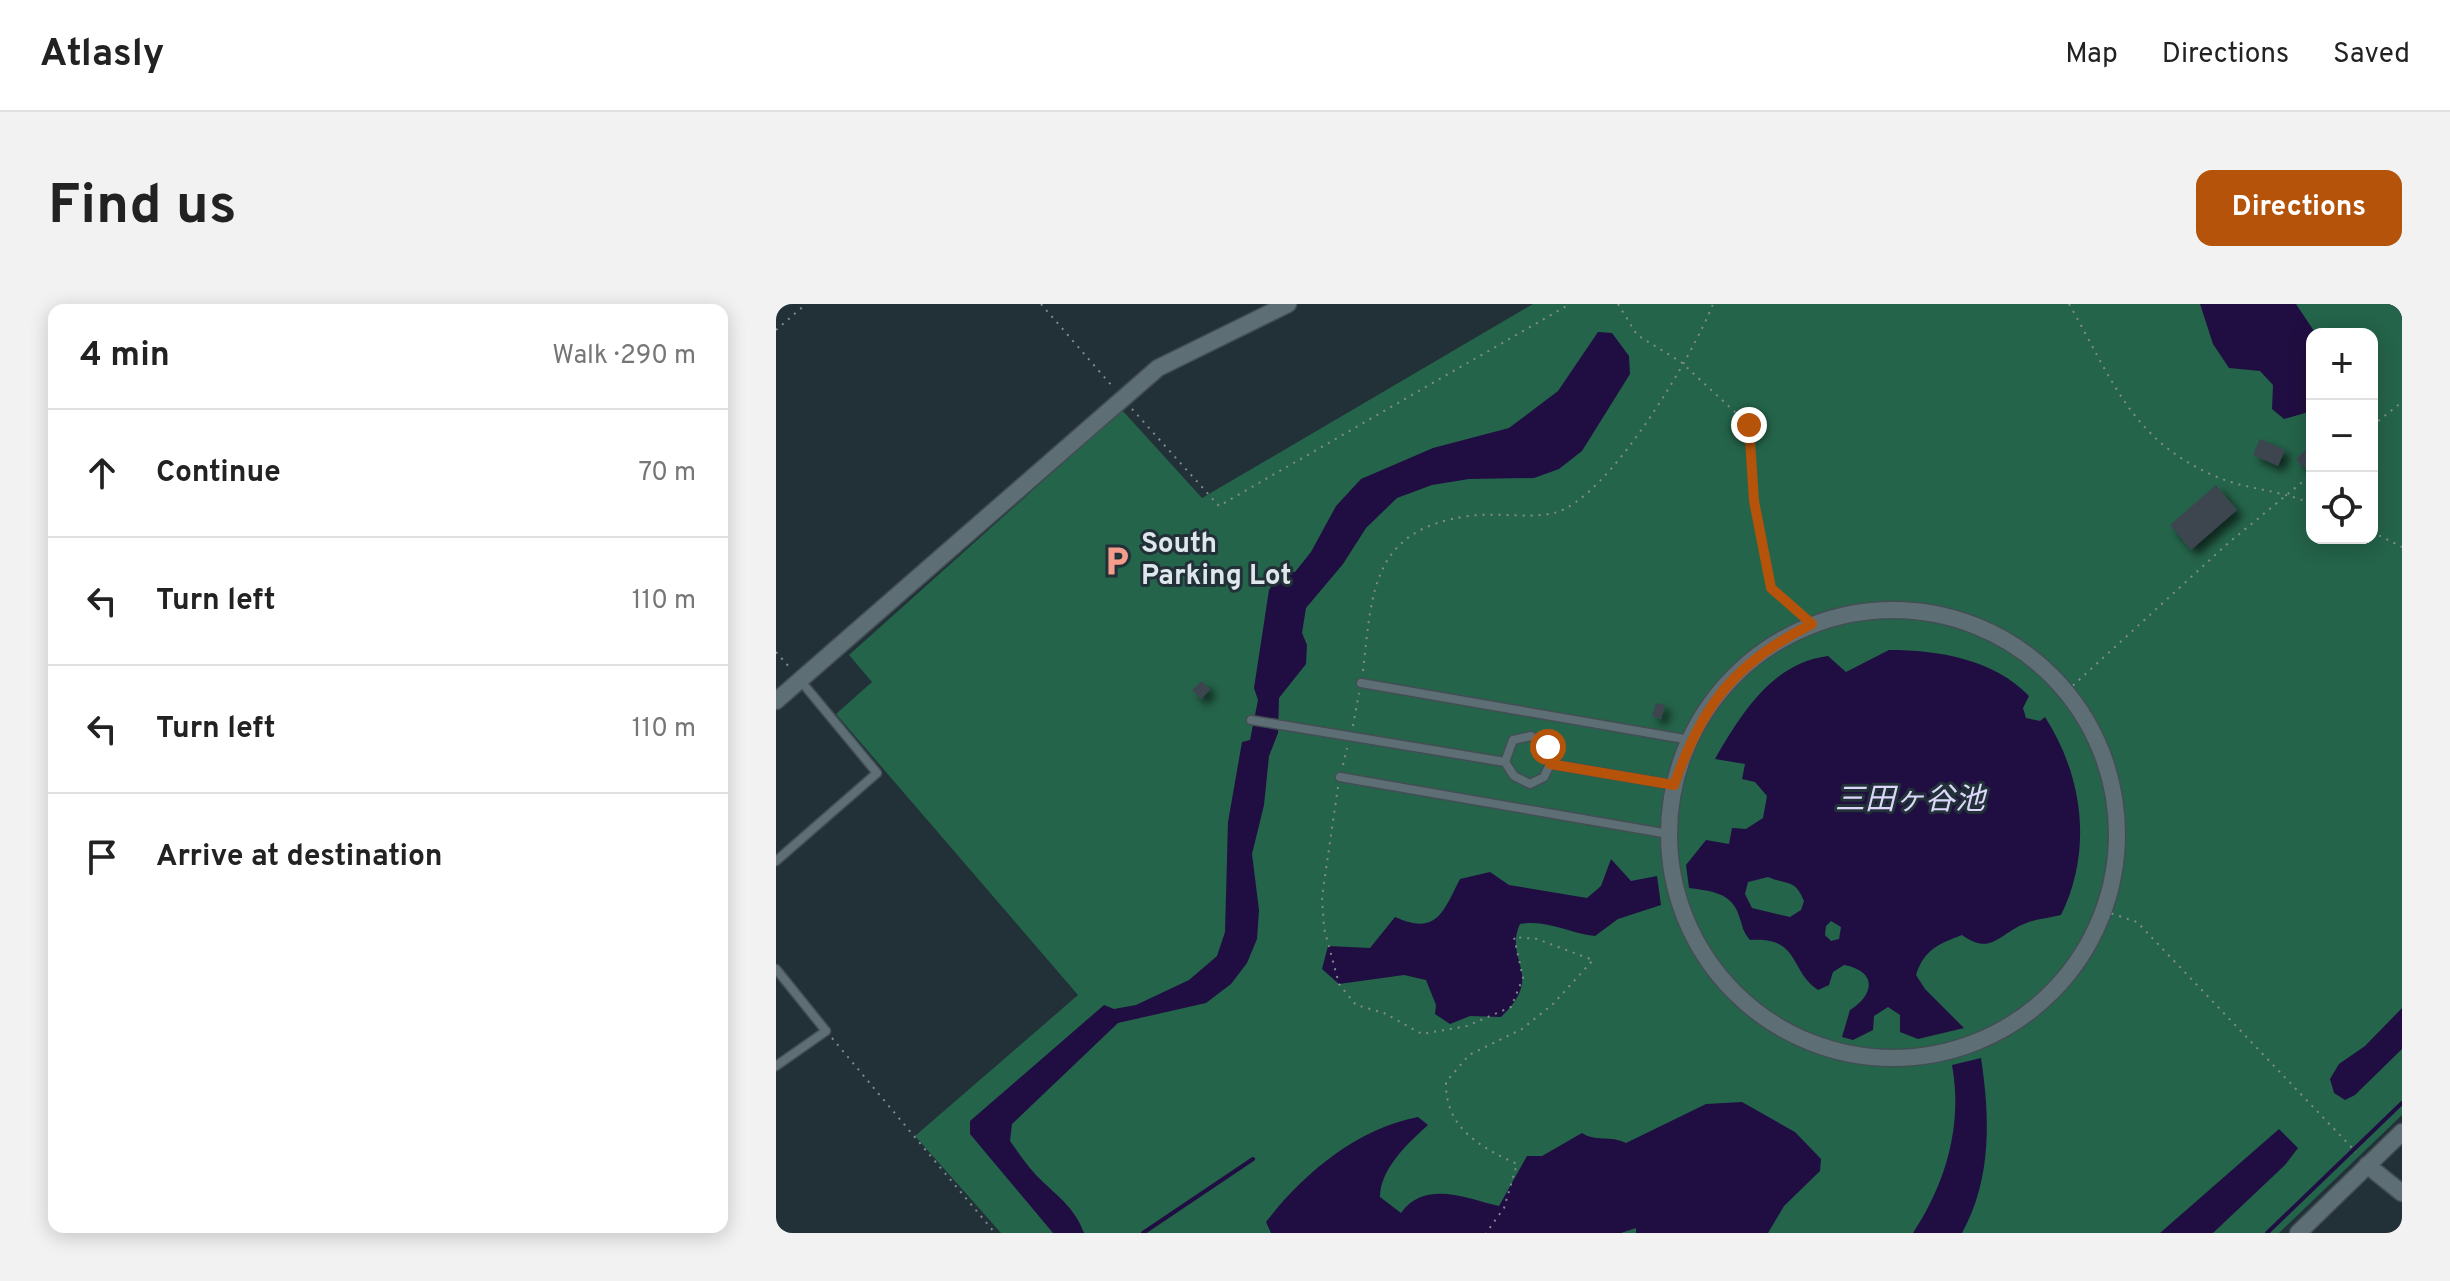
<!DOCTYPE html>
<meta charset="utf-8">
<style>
body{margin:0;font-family:Overpass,"Noto Sans JP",sans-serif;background:#f2f2f2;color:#222}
.controls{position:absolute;right:24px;top:24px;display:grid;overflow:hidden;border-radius:16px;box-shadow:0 4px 20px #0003}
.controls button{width:72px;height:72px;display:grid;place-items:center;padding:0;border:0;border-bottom:2px solid #e0e0e0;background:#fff;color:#222;font:40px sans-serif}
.stop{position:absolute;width:24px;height:24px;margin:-18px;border:6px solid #b45309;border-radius:50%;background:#fff}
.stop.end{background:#b45309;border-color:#fff;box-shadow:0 2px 8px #0008}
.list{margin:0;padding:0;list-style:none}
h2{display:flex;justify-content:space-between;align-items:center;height:104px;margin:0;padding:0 32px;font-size:34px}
h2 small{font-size:26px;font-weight:400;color:#767676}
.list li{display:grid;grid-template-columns:52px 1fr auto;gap:24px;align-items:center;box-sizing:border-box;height:128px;padding:0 32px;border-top:2px solid #e0e0e0}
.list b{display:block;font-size:30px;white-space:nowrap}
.list em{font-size:26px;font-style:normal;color:#767676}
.icon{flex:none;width:44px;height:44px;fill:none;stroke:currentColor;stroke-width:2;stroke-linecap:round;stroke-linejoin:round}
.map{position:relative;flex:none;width:1626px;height:929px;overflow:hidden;border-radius:16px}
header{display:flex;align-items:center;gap:48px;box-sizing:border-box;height:112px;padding:0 40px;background:#fff;border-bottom:2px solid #e0e0e0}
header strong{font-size:38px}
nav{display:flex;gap:44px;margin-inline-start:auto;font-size:28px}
.intro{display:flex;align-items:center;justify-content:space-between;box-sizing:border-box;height:192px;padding:0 48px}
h1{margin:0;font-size:56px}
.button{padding:20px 36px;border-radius:16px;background:#b45309;color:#fff;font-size:28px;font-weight:700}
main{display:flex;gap:48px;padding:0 48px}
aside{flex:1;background:#fff;border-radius:16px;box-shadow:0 4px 20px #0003}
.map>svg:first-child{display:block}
.green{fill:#24644a;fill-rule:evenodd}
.water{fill:#200e42;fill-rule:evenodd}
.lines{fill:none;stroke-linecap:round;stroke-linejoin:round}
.stream{stroke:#200e42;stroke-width:4}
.building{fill:#3d444f;filter:url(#shadow)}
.lane-casing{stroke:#424e53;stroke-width:11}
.street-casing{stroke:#424e53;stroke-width:19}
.path{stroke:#808b91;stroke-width:2;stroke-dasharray:2 6;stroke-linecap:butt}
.lane{stroke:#5e6e75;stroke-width:8}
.street{stroke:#5e6e75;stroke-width:16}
.route{stroke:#b45309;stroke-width:10}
.labels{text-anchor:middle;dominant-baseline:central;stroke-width:6;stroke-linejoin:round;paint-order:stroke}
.poi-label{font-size:28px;font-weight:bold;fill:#dee7eb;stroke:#223037;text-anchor:start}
.water-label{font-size:30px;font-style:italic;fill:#dcd6fa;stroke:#223037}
</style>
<header>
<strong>Atlasly</strong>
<nav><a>Map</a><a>Directions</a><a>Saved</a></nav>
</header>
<div class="intro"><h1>Find us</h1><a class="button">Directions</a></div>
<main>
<aside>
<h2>4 min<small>Walk · 290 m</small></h2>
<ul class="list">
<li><svg class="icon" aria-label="ahead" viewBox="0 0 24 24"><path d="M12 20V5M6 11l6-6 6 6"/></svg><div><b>Continue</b></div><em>70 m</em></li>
<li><svg class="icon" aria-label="left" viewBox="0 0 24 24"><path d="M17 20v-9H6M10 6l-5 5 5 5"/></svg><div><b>Turn left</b></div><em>110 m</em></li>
<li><svg class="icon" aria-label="left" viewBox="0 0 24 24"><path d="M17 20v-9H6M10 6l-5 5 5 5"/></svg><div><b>Turn left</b></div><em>110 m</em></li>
<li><svg class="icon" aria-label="arrive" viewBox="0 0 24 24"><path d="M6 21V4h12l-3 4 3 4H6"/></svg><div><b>Arrive at destination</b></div></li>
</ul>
</aside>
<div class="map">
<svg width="1626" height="929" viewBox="0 0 1626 929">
<defs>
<filter id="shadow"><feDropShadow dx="6" dy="6" stdDeviation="4" flood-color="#0009"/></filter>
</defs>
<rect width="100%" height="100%" fill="#223037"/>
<path class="green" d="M757,0H1626V811L1503,929H225L139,832L302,691L60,410L96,378L73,351L346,106L426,194ZM1536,30H1596V234H1536Z"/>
<g class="water">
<polygon points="1424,0 1520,0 1540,30 1536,30 1536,107 1508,115 1496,105 1497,81 1484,67 1453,64 1437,40"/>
<path d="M822,28L836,29L853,52L854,70L806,147L783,165L758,174L693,175L656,181L621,194L590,224L567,260L530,304L526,329L531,341L530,360L503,394L502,429L493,452L488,501L476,550L483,606L481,635L471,659L455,680L430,699L342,719L236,820L234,837C244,851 254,866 267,878C285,895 299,905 308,929H277L194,830V817L328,701L338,705L360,701L413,676L441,652L449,628L452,518L466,438L474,436L482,396L478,384L493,286L505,269L519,268L535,248L560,202L585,175L657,144L733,124L782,87Z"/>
<path d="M1113,346C1162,346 1218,355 1253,392L1247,404L1250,414L1264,417L1269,413C1307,472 1317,546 1285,611C1273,614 1259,615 1248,620C1223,630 1215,652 1186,631C1162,640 1148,646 1140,671L1149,685L1188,724L1142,735L1124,728V711L1112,703L1098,712L1097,726L1077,736L1066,733L1074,706C1099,690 1101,667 1068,661L1057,668L1053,681L1042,686C1012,665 1025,633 974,636C966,627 967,622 963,612C956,588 934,587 913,584L910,561L930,536L953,540L956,524L970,525L987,514L991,492L979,478L966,475L969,460L939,455C965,410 996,359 1052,352L1070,368ZM992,573C1010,581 1019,574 1028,597L1025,606L1014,613L976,604L969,590L972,578ZM1055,617L1065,623L1063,635L1055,637L1049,631L1050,622Z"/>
<path d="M835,555L855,577L881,572L885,601L842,615L819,632C792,629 771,615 744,620C727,656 770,671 725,713L694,712L674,720L659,710L660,701L650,676L628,671L563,680L546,665L552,642L594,644L619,613C661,632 667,608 684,575L714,568L733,581L811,594L825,582Z"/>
<polygon points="1626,704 1626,745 1579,791 1569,796 1558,789 1554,775 1563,760 1589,742"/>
<path d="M1205,754C1214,814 1216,875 1186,929H1137C1170,879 1187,821 1176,761Z"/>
<path d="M966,798L1019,828L1045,855L1044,867L1008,902L992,929H860V924L845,929H495L490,918C527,870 580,825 642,813L652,821C632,839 604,865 604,893L625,909C649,875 691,895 723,902L751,852H766L806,829C819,838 835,831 850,839L930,800Z"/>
<polygon points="1503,825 1522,844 1509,861 1437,929 1384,929"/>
</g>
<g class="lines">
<g class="stream">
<polyline points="367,929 477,855"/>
<polyline points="1491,929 1626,799"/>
</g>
</g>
<g class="building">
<polygon points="1484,135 1509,146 1502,162 1477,151"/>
<polygon points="1534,142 1536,159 1529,165 1520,155"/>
<polygon points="1440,181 1461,206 1415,246 1394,221"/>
<polygon points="426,377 434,386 425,395 416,386"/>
<polygon points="880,399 889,401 885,415 876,412"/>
</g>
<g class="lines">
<defs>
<g id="lane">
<polyline points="585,379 914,436"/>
<polyline points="475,416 729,458"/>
<polyline points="774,460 768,473 754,480 738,472 729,458 737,436 755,432 772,443 774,460 898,481"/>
<polyline points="564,473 893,530"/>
<polyline points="0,557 101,469 24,376"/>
<polyline points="0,665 50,727 0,762"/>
</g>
<g id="street">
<circle cx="1117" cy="530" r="224"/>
<polyline points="0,397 382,64 512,0"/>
<polyline points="1591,861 1626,889"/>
<polyline points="1522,929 1626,828"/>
</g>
</defs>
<use href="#lane" class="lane-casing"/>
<use href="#street" class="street-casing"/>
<g class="path">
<polyline points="265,0 336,82"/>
<polyline points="842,0 861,31 905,58 973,121 978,197 995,284 1036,320"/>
<path d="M1293,0C1336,74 1355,137 1441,173C1472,186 1505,186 1536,200"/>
<polyline points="0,26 30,0"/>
<polyline points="356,105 443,202 794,0"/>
<polyline points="1596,122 1626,98"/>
<polyline points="1596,228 1626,243"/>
<polyline points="0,348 15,365"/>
<path d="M587,367C596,287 596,225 693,212C720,208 751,215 778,209C833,195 917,51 937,0"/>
<polyline points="1291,387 1450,241 1536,170"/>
<polyline points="577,422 583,389"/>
<polyline points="567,461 571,444"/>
<path d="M562,483L546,593L548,624L563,680L580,701L608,709L646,730L691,722L735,703L747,674L738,633L761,635L817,656L777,700L746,725L693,751L670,778C669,824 704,843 741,860L728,904L710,929"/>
<polyline points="1328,607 1361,618 1580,848"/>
<polyline points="56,734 219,929"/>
</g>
<use href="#lane" class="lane"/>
<use href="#street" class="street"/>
</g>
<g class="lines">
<path class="route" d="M772,443L774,460L898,481C926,401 959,358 1036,320L995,284L978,197L973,121"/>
</g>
<defs>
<symbol id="parking-bare" viewBox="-9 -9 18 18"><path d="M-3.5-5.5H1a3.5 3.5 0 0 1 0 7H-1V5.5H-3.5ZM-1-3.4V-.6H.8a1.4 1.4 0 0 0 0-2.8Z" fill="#f49d8d" stroke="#223037" stroke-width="2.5" paint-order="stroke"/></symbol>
</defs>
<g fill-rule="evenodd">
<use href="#parking-bare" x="319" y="235" width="44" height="44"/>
</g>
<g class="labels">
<g class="poi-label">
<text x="365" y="241">South<tspan x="365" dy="32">Parking Lot</tspan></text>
</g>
<g class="water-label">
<text x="1134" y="497">三田ヶ谷池</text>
</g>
</g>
</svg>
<div class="controls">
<button>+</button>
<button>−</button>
<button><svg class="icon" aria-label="locate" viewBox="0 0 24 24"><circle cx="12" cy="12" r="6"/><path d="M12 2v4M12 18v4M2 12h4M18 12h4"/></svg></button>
</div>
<div class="stop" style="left:772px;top:443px"></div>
<div class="stop end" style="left:973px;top:121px"></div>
</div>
</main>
